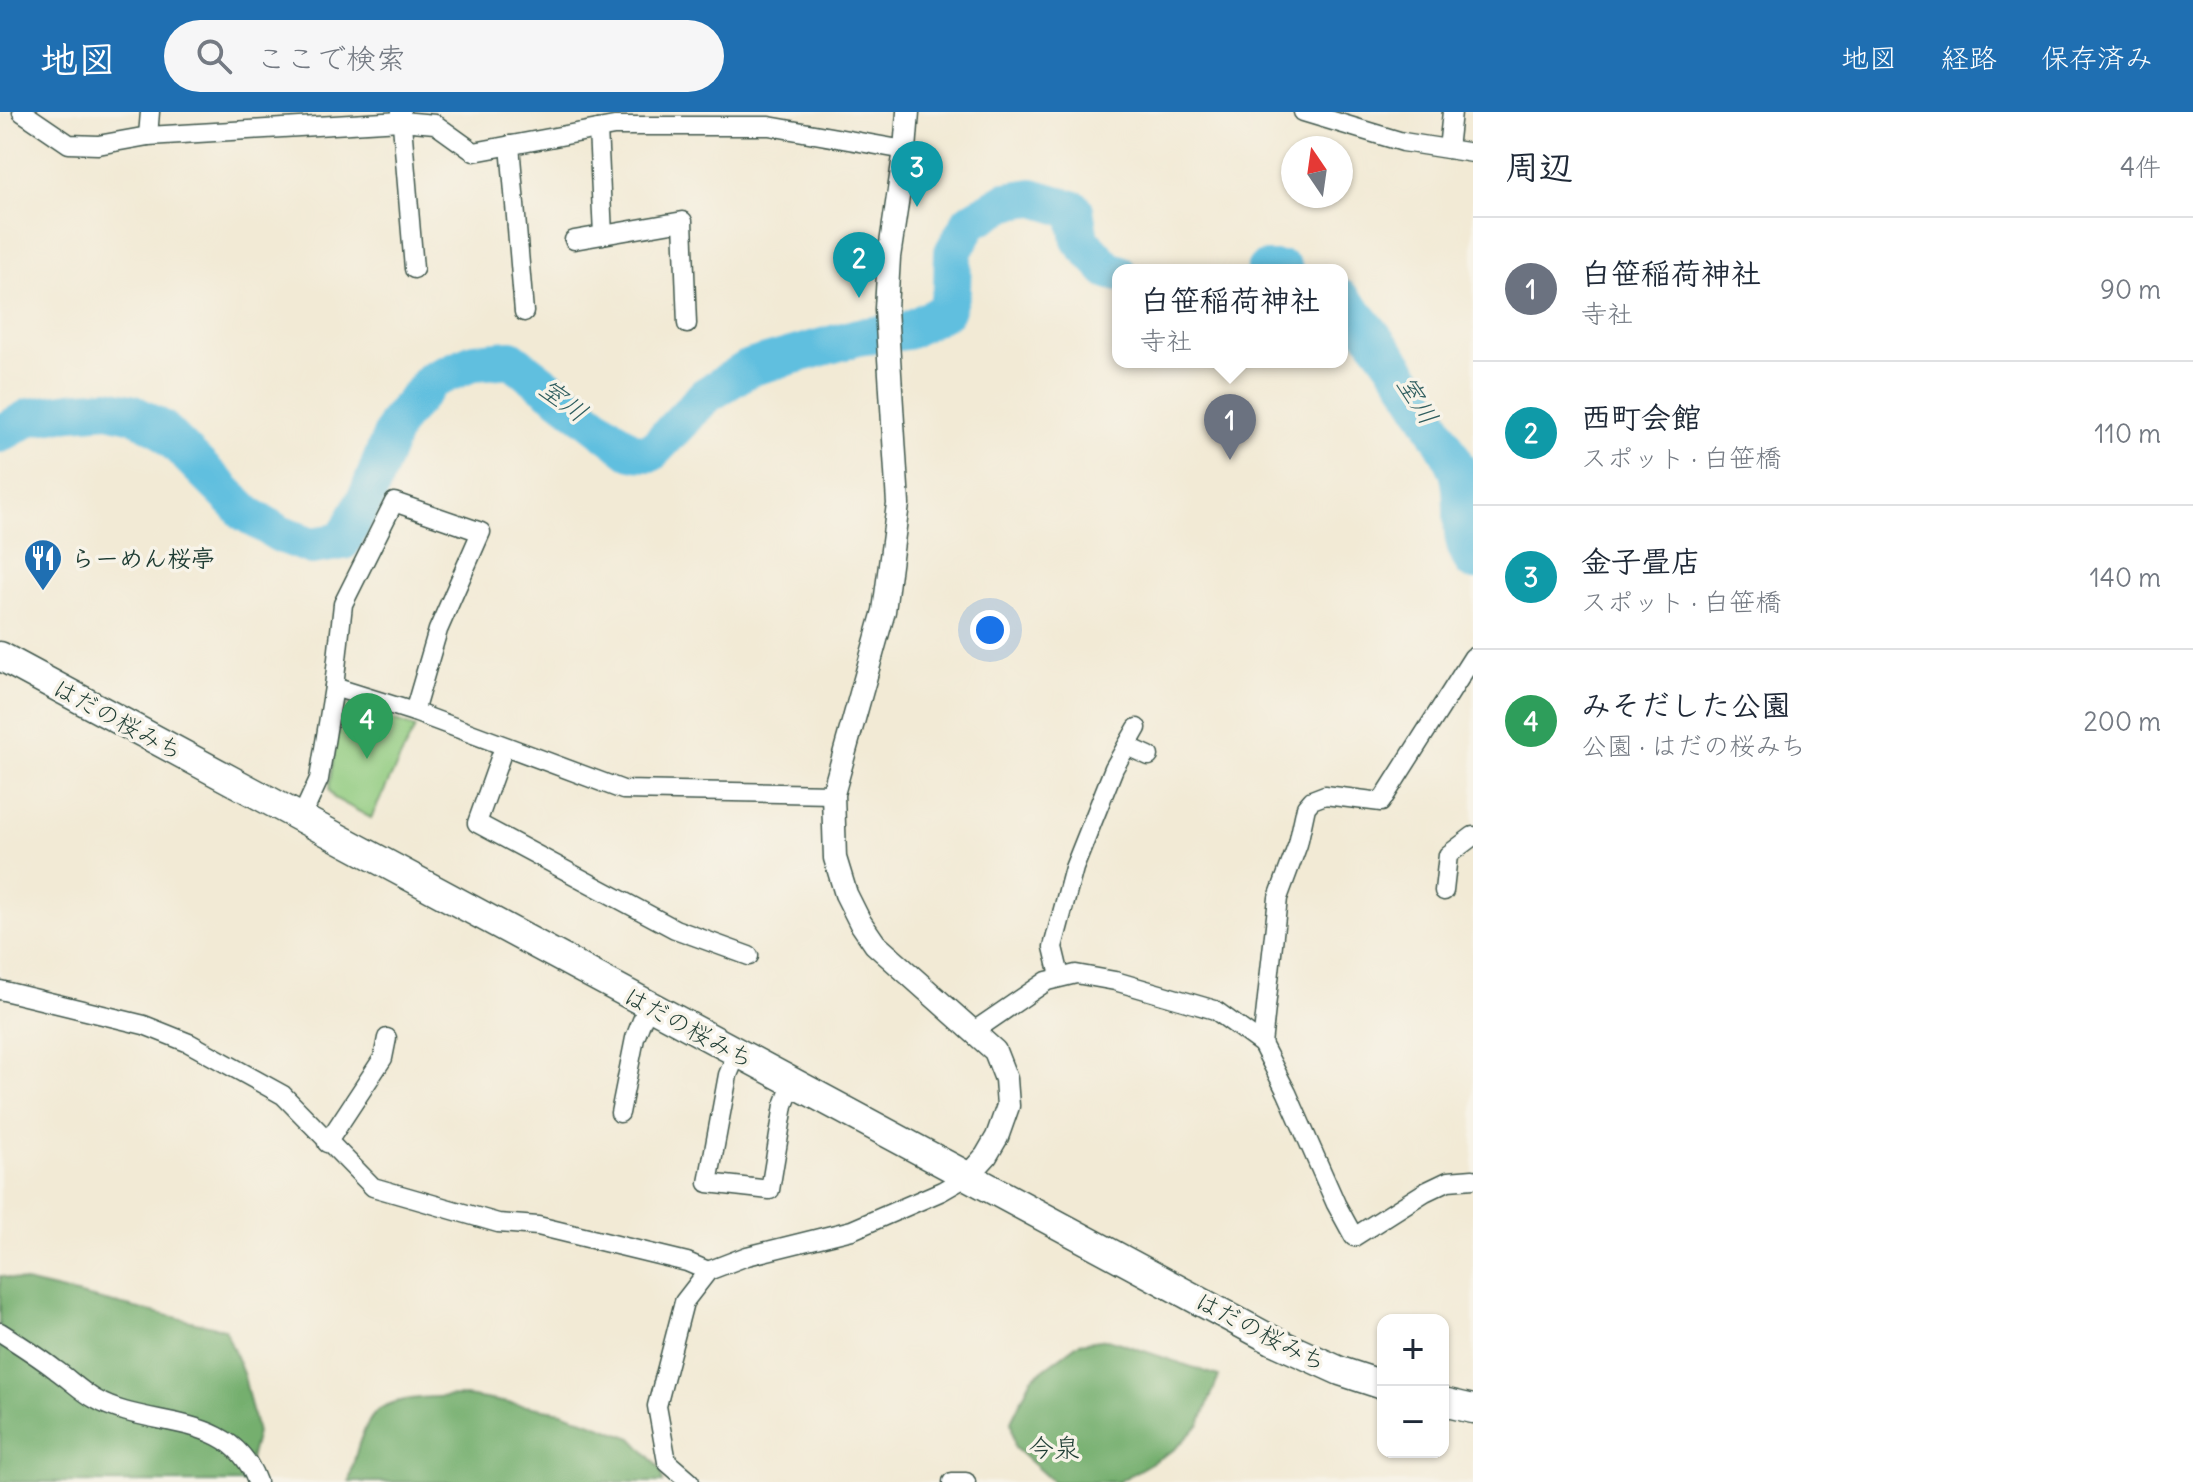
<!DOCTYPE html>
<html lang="ja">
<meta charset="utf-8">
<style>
body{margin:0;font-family:Delius,"Klee One",sans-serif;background:#f6f6f7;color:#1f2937}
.controls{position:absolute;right:24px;bottom:24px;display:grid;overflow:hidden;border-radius:16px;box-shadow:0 2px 6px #0004}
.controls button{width:72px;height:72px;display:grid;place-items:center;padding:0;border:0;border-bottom:2px solid #e0e1e3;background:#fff;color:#1f2937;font:40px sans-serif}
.compass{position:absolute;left:1281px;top:24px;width:72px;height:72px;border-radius:50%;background:#fff;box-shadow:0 2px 6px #0004;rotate:347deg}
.you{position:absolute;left:990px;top:518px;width:28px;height:28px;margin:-20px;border:6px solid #fff;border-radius:50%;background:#1a73e8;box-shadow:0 0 0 12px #1a73e833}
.badge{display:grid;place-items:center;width:52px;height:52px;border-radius:50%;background:#1f6fb2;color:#fff;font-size:26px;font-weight:700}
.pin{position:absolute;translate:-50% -66px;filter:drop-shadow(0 2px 4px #0008)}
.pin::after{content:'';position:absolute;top:42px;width:28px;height:24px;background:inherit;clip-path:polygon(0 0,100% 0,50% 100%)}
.popup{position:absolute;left:1112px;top:152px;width:236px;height:104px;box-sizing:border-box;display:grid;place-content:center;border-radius:16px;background:#fff;filter:drop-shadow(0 2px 6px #0005);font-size:26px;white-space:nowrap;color:#747a83}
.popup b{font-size:30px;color:#1f2937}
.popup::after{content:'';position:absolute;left:50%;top:100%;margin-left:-16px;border:16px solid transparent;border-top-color:#fff}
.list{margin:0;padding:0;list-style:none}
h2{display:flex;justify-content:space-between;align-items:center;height:104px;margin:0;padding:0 32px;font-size:34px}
h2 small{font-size:26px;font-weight:400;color:#747a83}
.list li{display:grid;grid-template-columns:52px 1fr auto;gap:24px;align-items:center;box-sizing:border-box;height:144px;padding:0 32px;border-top:2px solid #e0e1e3}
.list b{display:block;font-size:30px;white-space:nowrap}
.list p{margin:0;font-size:26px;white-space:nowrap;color:#747a83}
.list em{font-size:26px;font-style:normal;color:#747a83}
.icon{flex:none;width:44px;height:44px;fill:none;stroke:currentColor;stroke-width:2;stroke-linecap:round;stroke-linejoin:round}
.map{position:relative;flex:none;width:1473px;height:1370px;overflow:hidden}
header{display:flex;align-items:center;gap:48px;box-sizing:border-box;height:112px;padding:0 40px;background:#1f6fb2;color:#fff}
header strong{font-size:38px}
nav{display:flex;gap:44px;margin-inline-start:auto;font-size:28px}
.search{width:560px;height:72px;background:#f6f6f7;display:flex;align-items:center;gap:20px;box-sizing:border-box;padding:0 28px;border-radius:44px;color:#747a83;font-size:30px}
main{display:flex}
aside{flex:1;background:#fff}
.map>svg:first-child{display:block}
.green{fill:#90cb7f;stroke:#58845a;stroke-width:2}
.forest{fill:#74af6e;stroke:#4a7651;stroke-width:2}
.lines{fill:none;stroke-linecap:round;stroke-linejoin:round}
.river{stroke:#61bfdf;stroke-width:38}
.minor-casing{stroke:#3f574c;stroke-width:21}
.tertiary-casing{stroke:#3f574c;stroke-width:25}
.primary-casing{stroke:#3f574c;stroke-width:31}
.minor{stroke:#fff;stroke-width:18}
.tertiary{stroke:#fff;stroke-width:22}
.primary{stroke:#fff;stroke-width:28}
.labels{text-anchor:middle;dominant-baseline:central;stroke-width:7;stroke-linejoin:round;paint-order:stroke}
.poi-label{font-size:24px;font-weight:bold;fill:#1f3d34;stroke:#f7f3e8;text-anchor:start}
.street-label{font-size:24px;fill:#1f3d34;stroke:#f7f3e8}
.water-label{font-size:26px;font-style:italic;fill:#305e5f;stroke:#f7f3e8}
.neighbourhood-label{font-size:26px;fill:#1f3d34;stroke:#f7f3e8}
</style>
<header>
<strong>地図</strong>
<div class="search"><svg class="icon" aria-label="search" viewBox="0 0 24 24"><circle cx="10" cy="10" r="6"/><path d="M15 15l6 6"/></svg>ここで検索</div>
<nav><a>地図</a><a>経路</a><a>保存済み</a></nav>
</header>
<main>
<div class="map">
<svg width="1473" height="1370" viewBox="0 0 1473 1370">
<rect width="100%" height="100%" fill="#f7f3e8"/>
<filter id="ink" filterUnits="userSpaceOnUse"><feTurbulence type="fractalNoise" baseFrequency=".0125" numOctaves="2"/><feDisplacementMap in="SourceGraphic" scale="16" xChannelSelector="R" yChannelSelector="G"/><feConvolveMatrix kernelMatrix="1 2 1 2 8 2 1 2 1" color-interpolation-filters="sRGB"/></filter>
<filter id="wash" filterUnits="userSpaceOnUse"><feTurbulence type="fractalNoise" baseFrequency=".006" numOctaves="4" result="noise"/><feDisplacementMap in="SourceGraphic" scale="32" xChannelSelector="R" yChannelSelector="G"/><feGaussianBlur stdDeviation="1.8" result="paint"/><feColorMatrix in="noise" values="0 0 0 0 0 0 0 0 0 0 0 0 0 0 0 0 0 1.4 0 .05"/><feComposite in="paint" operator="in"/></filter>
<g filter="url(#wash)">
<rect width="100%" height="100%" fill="#f2ead5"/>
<polygon class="green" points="349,592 415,616 371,706 334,686 329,677 341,596"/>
<g class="forest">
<polygon points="0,1164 225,1217 244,1264 257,1321 244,1370 0,1370"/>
<polygon points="1108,1227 1219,1264 1200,1312 1175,1337 1118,1370 1053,1370 1015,1336 1011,1309 1032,1266 1079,1231"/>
<path d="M467,1284L562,1300L632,1326L661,1357L663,1370H349C354,1349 360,1317 376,1300C393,1283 444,1285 467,1284Z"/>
</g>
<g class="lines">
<g class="river">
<polyline points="1265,158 1284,158"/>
<path d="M1342,187C1381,230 1414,276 1441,327C1447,338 1455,349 1458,360C1467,388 1455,425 1473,449"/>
<polyline points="0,322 30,305 71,299 108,296 134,302 162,317 247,402 280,422 312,434 343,429 369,380 396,311 432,268 474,250 511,247 632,340 651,341 705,284 749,256 858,225 907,219 945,199 952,177 953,140 970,110 1006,89 1032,85 1075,98 1080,128 1108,158 1118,161"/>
</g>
</g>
</g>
<g filter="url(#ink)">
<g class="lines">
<defs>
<g id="minor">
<polyline points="22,0 69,32 98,33 148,24 401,9 435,12 474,40 614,14 769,14 905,38"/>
<polyline points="401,0 414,157"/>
<polyline points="1303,0 1403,30 1473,41"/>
<polyline points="598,17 603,123"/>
<polyline points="148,24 150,0"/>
<polyline points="510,33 524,200"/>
<polyline points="1448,37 1452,0"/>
<polyline points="574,128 683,109 687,212"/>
<polyline points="334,575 414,600 623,678 833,682"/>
<polyline points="1127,634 1149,644"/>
<polyline points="504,635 477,711 675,817 749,844"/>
<polyline points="302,704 319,667 334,575 343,492 394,390 481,420 438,518 414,600"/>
<polyline points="1444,779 1448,743 1473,724"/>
<polyline points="1060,864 1053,835 1074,756 1114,656 1137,616"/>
<polyline points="0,878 144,913 189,931 283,983 373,1075 498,1111 538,1114 687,1150 708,1159"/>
<polyline points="974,919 1047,869 1076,862 1115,869 1215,898 1262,932 1287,981 1336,1092 1354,1125 1425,1080 1448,1069 1473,1067"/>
<polyline points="1262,932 1278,786 1298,732 1306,695 1312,688 1325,683 1381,690 1473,545"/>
<polyline points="737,941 728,963 708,1071 770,1078 784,993 793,970"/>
<polyline points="620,1001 635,926 648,893"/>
<polyline points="327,1031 383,946 387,926"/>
<path d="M0,1220C19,1232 38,1244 56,1258C69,1267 81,1279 95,1287C148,1318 232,1298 257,1370"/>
<polyline points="690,1370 667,1350 657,1294 684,1190 708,1159 747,1144 852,1118 942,1079 968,1064"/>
<polyline points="952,1370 966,1370"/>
</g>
<polyline id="tertiary" points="908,0 905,38 889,145 886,197 898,392 884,499 833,682 835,746 846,782 860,810 875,832 995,939 1006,967 1008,994 997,1025 986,1044 968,1064"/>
<g id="primary">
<polyline points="0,544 1274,1229 1340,1259 1383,1273"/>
<polyline points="1443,1290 1473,1297"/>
</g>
</defs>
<use href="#minor" class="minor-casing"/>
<use href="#tertiary" class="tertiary-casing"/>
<use href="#primary" class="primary-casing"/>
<use href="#minor" class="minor"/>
<use href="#tertiary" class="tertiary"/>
<use href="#primary" class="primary"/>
</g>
</g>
<defs>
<symbol id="restaurant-pin" viewBox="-11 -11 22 30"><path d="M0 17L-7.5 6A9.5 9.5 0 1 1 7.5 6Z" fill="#1f6fb2" stroke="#f7f3e8"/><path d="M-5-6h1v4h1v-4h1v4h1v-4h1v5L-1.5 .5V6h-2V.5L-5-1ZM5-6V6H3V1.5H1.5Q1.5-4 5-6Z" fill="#fff"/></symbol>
</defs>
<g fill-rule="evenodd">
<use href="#restaurant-pin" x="21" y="424" width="44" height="60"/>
</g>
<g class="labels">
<g class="poi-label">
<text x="71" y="446">らーめん桜亭</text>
</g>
<g class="street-label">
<text transform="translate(118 607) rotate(28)">はだの桜みち</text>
<text transform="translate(689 915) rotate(28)">はだの桜みち</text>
<text transform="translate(1261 1219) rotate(27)">はだの桜みち</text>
</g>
<g class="water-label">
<text transform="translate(564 288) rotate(37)">室川</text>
<text transform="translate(1418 288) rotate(58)">室川</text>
</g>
<g class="neighbourhood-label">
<text x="1054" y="1335">今泉</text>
</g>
</g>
</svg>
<div class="controls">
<button>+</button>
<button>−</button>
</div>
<svg class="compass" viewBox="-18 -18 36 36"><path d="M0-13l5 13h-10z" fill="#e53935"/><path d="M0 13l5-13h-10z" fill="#747a83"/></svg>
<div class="you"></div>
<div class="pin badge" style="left:1230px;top:348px;background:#6b7280">1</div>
<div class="popup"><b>白笹稲荷神社</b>寺社</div>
<div class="pin badge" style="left:859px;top:186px;background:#0f9aa8">2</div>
<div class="pin badge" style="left:917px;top:95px;background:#0f9aa8">3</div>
<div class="pin badge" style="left:367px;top:647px;background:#2e9e5b">4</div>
</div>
<aside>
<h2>周辺<small>4件</small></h2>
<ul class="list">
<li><span class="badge" style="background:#6b7280">1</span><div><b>白笹稲荷神社</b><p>寺社</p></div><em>90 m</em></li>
<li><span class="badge" style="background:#0f9aa8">2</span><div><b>西町会館</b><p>スポット · 白笹橋</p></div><em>110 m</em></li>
<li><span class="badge" style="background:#0f9aa8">3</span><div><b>金子畳店</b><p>スポット · 白笹橋</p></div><em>140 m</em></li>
<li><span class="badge" style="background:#2e9e5b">4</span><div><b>みそだした公園</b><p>公園 · はだの桜みち</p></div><em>200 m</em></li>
</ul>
</aside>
</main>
